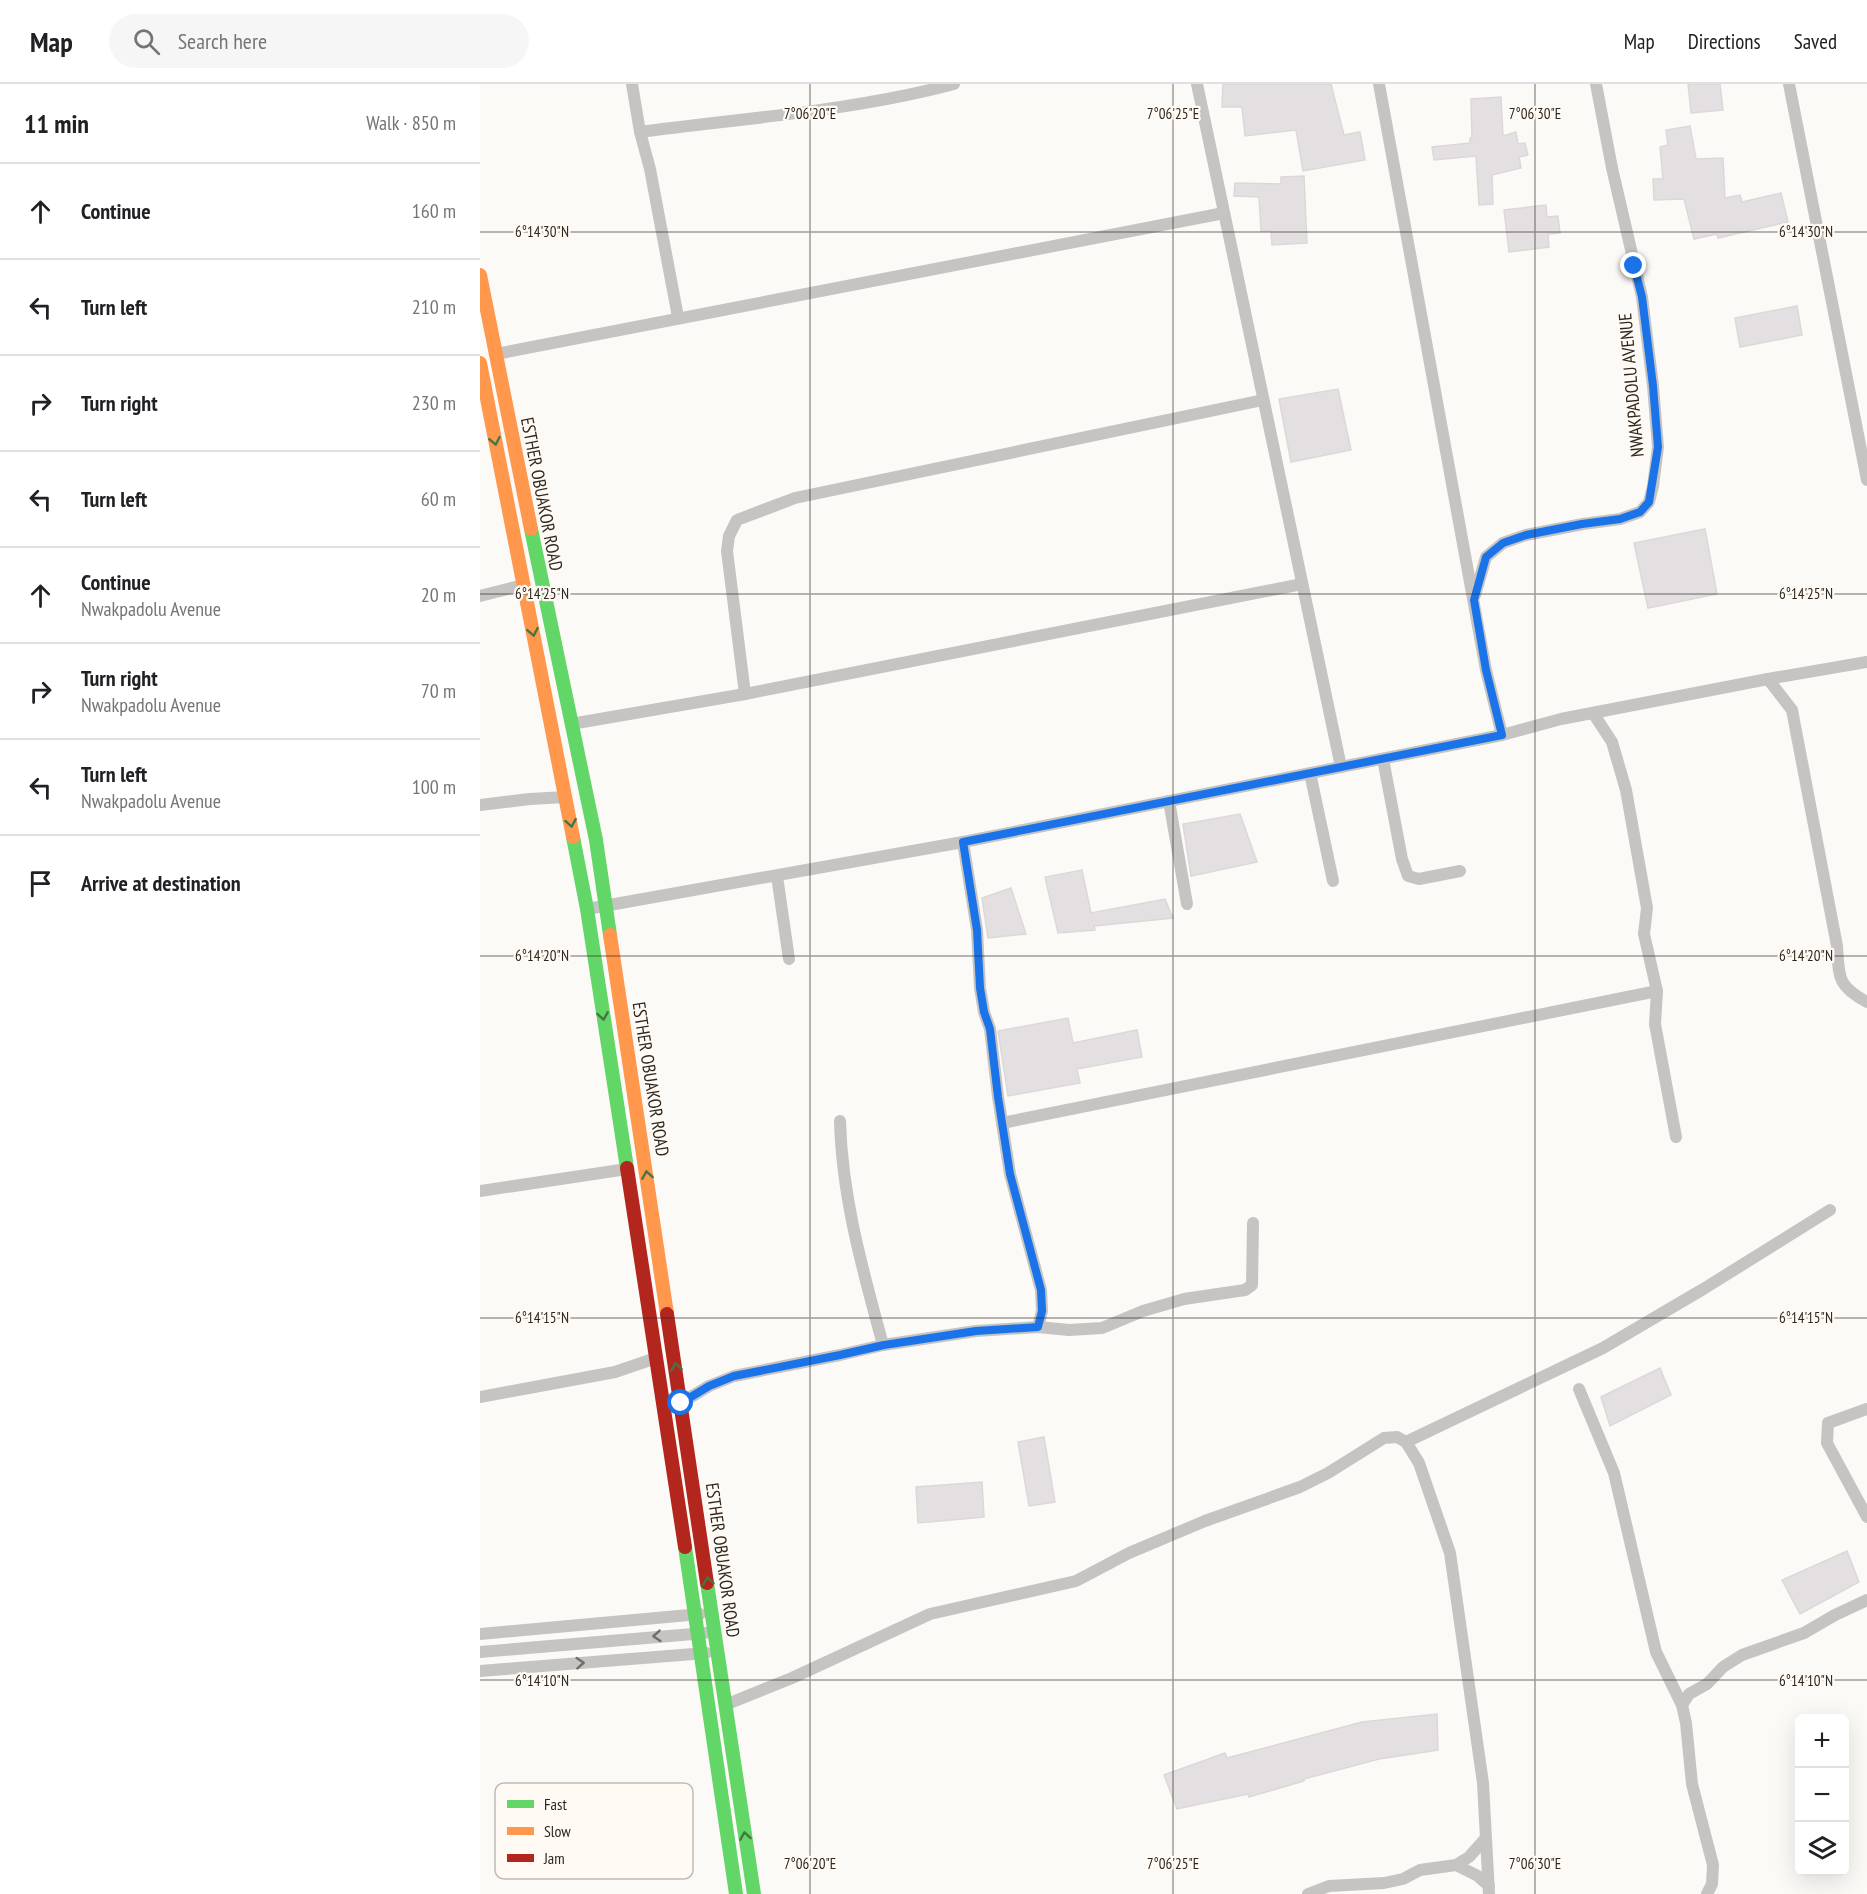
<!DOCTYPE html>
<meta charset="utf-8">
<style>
body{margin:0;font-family:"PT Sans Narrow",sans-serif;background:#f6f6f6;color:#202124}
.controls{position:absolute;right:18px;bottom:18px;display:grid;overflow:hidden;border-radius:9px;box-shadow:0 6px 24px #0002}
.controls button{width:54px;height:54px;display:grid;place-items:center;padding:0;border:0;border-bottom:2px solid #e0e0e0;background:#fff;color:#202124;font:30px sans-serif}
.stop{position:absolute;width:18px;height:18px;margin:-14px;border:4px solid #1a73e8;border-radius:50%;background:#fff}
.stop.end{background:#1a73e8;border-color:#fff;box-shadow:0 2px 6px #0008}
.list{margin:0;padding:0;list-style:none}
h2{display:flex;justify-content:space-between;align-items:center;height:78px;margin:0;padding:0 24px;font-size:26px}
h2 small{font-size:20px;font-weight:400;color:#757577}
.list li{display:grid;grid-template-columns:39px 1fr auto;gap:18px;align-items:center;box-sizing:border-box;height:96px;padding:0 24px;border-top:2px solid #e0e0e0}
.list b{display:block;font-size:22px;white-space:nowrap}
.list p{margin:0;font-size:20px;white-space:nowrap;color:#757577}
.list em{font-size:20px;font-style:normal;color:#757577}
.icon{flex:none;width:33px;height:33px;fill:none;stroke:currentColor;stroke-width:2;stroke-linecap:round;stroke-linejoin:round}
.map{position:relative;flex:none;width:1387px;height:1810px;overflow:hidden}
header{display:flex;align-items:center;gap:36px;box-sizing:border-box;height:84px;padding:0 30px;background:#fff;border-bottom:2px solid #e0e0e0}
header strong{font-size:28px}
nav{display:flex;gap:33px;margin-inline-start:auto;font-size:21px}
.search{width:420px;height:54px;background:#f6f6f6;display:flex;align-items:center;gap:15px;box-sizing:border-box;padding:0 21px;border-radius:33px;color:#757577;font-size:22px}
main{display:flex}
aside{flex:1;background:#fff}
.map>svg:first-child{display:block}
.building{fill:#e4e0e1;stroke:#dcd8d9;stroke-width:1.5}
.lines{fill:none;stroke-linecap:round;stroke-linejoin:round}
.street{stroke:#c6c4c2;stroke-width:12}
.fast{stroke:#63d668;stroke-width:14}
.slow{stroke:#ff974d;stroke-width:14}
.jam{stroke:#b3261e;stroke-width:14}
.oneway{stroke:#457641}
.oneway2{stroke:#716e69}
.route{stroke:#1a73e8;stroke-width:8}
.ticks{fill:none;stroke:#2c2821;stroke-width:1.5;stroke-opacity:0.45}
.labels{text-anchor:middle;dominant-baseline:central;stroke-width:4.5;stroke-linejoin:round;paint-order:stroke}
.street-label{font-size:18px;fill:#2c2821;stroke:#fffaf4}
.key{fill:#fffaf4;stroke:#c0bbb5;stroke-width:1.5}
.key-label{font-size:16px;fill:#2c2821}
.ticks-label{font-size:15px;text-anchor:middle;fill:#2c2821;stroke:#fffaf4;stroke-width:4.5;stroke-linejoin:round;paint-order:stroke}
</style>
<header>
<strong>Map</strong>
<div class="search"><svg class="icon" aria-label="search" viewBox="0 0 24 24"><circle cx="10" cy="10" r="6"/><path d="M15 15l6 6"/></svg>Search here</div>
<nav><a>Map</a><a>Directions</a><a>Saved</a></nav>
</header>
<main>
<aside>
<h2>11 min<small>Walk · 850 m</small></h2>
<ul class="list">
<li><svg class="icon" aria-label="ahead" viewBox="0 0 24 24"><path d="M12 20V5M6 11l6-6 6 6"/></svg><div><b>Continue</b></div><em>160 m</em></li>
<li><svg class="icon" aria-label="left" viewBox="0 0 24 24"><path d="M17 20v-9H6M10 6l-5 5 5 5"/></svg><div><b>Turn left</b></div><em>210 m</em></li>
<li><svg class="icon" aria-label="right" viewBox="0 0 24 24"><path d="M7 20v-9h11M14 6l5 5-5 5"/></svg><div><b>Turn right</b></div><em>230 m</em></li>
<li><svg class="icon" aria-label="left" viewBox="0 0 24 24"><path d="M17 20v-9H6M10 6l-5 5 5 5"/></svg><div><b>Turn left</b></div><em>60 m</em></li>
<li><svg class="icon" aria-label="ahead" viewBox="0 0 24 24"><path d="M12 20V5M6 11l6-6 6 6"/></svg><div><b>Continue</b><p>Nwakpadolu Avenue</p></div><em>20 m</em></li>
<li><svg class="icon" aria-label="right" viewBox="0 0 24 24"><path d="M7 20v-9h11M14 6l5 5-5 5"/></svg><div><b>Turn right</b><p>Nwakpadolu Avenue</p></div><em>70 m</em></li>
<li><svg class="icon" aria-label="left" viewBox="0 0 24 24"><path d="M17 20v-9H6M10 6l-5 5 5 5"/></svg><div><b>Turn left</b><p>Nwakpadolu Avenue</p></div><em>100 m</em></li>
<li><svg class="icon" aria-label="arrive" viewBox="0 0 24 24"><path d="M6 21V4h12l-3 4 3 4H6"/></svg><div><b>Arrive at destination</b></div></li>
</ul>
</aside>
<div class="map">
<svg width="1387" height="1810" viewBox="0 0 1387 1810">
<rect width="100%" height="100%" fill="#fcfaf7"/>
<g class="building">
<polygon points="743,0 851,0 864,51 880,48 885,76 823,87 816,46 765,52 762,23 742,23"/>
<polygon points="1208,0 1240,0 1243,26 1211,29"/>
<polygon points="1021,13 1023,52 1036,48 1038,60 1045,59 1048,71 1039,73 1041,84 1012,91 1013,120 999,121 996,72 954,76 952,63 990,59 990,54 992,54 991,15"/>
<polygon points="1210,42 1216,75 1243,74 1245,114 1260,111 1262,118 1301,109 1308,138 1238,154 1237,150 1214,155 1204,115 1174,116 1173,95 1183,95 1180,63 1188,61 1186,46"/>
<polygon points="824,92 827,159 792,161 791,147 781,147 779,113 754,112 755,99 801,100 801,93"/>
<polygon points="1066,121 1067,133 1078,132 1080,149 1068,150 1069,163 1029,168 1024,126"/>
<polygon points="1317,222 1322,251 1260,263 1255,234"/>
<polygon points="858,305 871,366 811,378 799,315"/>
<polygon points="1225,445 1237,510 1168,524 1154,459"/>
<polygon points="760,730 777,778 711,792 703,740"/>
<polygon points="602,786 611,829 685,815 693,834 614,842 615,846 578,849 565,793"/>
<polygon points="531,804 546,850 508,854 502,814"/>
<polygon points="588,934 593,959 657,946 662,973 597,985 600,999 528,1012 518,947"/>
<polygon points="1180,1284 1191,1311 1130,1342 1121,1313"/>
<polygon points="564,1353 575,1418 549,1422 538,1358"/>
<polygon points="502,1398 504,1433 438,1439 436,1403"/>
<polygon points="1367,1467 1379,1498 1320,1530 1302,1496"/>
<polygon points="957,1630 958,1666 899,1675 824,1695 824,1697 769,1713 768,1710 697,1725 684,1691 745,1669 747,1674 882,1638"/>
</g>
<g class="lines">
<g class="street">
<polyline points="152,0 160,48 170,85 198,233"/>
<polyline points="717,0 861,683"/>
<polyline points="899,0 1006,586 1022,651"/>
<polyline points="1309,0 1387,396"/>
<path d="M160,48C265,34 372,27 474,0"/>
<polyline points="16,270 744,129"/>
<polyline points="995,511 1006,473 1023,459 1046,451 1103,440 1140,435 1160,428 1169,418 1173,402 1178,363 1173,302 1162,213 1132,84 1116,0"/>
<polyline points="0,512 43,501"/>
<path d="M1288,595L1312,626L1357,862C1359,893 1357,902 1387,918"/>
<polyline points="265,610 247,467 249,452 257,436 315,414 783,316"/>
<polyline points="1113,629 1132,658 1146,706 1167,824 1164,850 1177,907 1175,940 1196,1053"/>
<polyline points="91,640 265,610 822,500"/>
<polyline points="903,675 922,775 928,792 939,795 980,787"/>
<polyline points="830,689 853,797"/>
<polyline points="689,717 707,820"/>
<polyline points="0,721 50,715 86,713"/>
<polyline points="483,758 497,846 500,904 504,928 510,945 518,1013 530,1090 561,1206 562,1227 558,1243"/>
<polyline points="297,792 309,875"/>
<polyline points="107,825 483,758 1022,651 1081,635 1288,595 1387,578"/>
<path d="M360,1037C362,1114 383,1187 403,1261"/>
<polyline points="522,1039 1177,907"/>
<polyline points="0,1107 147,1085"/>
<polyline points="1099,1305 1134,1389 1176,1568 1202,1621 1206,1639 1212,1700 1233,1781 1232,1800 1227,1810"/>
<polyline points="0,1313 135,1288 176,1274"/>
<polyline points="201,1319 229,1302 254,1292 360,1271 403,1261 496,1247 558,1243 589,1246 622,1244 663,1227 704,1215 765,1206 772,1201 773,1139"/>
<polyline points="1387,1325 1348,1339 1347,1359 1387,1433"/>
<polyline points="926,1358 1123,1264 1225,1204 1350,1126"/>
<polyline points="0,1550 220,1530"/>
<polyline points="0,1568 225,1549"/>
<polyline points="0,1587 226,1569"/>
<polyline points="245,1621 312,1594 450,1530 596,1497 649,1469 725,1437 820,1403 848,1389 904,1354 917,1353 926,1358 939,1379 970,1469 1003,1699 1009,1810"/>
<polyline points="1202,1621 1209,1610 1227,1600 1243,1583 1262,1571 1324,1549 1355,1531 1387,1516"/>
<polyline points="976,1781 998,1792 1009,1802"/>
<polyline points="828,1810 849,1802 904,1799 923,1795 940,1786 976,1781 989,1773 1005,1755"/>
</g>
<g class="fast">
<polyline points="51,445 116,756 130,851"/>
<polyline points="93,753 107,825 147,1084"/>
<polyline points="205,1463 256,1810"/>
<polyline points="227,1499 274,1810"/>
</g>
<g class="slow">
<polyline points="0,191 51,445"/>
<polyline points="0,279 93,753"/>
<polyline points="130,851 187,1230"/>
</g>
<g class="jam">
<polyline points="147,1084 205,1463"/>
<polyline points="187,1230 227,1499"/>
</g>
</g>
<defs><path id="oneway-chevron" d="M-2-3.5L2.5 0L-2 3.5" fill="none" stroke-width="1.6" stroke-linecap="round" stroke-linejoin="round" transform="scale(1.5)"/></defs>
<g class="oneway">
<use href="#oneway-chevron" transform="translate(15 357) rotate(79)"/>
<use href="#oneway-chevron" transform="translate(53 548) rotate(79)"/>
<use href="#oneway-chevron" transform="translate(91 739) rotate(80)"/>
<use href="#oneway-chevron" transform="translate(123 932) rotate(81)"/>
<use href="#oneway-chevron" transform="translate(167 1091) rotate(-99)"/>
<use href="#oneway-chevron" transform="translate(196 1283) rotate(-99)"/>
<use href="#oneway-chevron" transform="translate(228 1497) rotate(-98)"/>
<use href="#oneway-chevron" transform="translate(265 1752) rotate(-99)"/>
</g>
<g class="oneway2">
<use href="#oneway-chevron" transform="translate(177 1552) rotate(176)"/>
<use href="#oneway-chevron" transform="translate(100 1579) rotate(-4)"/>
</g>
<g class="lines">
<polyline class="route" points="201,1319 229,1302 254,1292 360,1271 404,1261 496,1247 558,1243 562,1227 561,1206 530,1090 518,1013 510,945 504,928 500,904 497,846 483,758 1022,651 1006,586 994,516 1006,473 1023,459 1046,451 1102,440 1140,435 1160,428 1169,418 1178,363 1173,302 1162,213 1154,182"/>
</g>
<path class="ticks" d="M330,0V1810M693,0V1810M1055,0V1810M0,148H1387M0,510H1387M0,872H1387M0,1234H1387M0,1596H1387"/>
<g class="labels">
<g class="street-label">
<text transform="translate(1151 301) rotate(-95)">NWAKPADOLU AVENUE</text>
<text transform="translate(62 410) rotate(79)">ESTHER OBUAKOR ROAD</text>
<text transform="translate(171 995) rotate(81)">ESTHER OBUAKOR ROAD</text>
<text transform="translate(243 1476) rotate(82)">ESTHER OBUAKOR ROAD</text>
</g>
</g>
<rect x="15" y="1699" width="198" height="96" rx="9" class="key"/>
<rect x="27" y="1716" width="27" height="8" fill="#63d668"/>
<rect x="27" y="1743" width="27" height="8" fill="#ff974d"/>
<rect x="27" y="1770" width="27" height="8" fill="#b3261e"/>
<g class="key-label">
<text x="64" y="1726">Fast</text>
<text x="64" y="1753">Slow</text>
<text x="64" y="1780">Jam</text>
</g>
<g class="ticks-label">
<text x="330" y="35">7°06'20"E</text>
<text x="693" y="35">7°06'25"E</text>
<text x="1055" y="35">7°06'30"E</text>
<text x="62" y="153">6°14'30"N</text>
<text x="1326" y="153">6°14'30"N</text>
<text x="62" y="515">6°14'25"N</text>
<text x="1326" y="515">6°14'25"N</text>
<text x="62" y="877">6°14'20"N</text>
<text x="1326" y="877">6°14'20"N</text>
<text x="62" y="1239">6°14'15"N</text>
<text x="1326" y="1239">6°14'15"N</text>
<text x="62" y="1602">6°14'10"N</text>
<text x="1326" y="1602">6°14'10"N</text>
<text x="330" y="1785">7°06'20"E</text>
<text x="693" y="1785">7°06'25"E</text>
<text x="1055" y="1785">7°06'30"E</text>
</g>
</svg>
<div class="controls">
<button>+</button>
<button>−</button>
<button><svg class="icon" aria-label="layers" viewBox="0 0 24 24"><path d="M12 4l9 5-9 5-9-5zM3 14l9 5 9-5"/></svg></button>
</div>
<div class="stop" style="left:201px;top:1319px"></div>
<div class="stop end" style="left:1154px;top:182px"></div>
</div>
</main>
